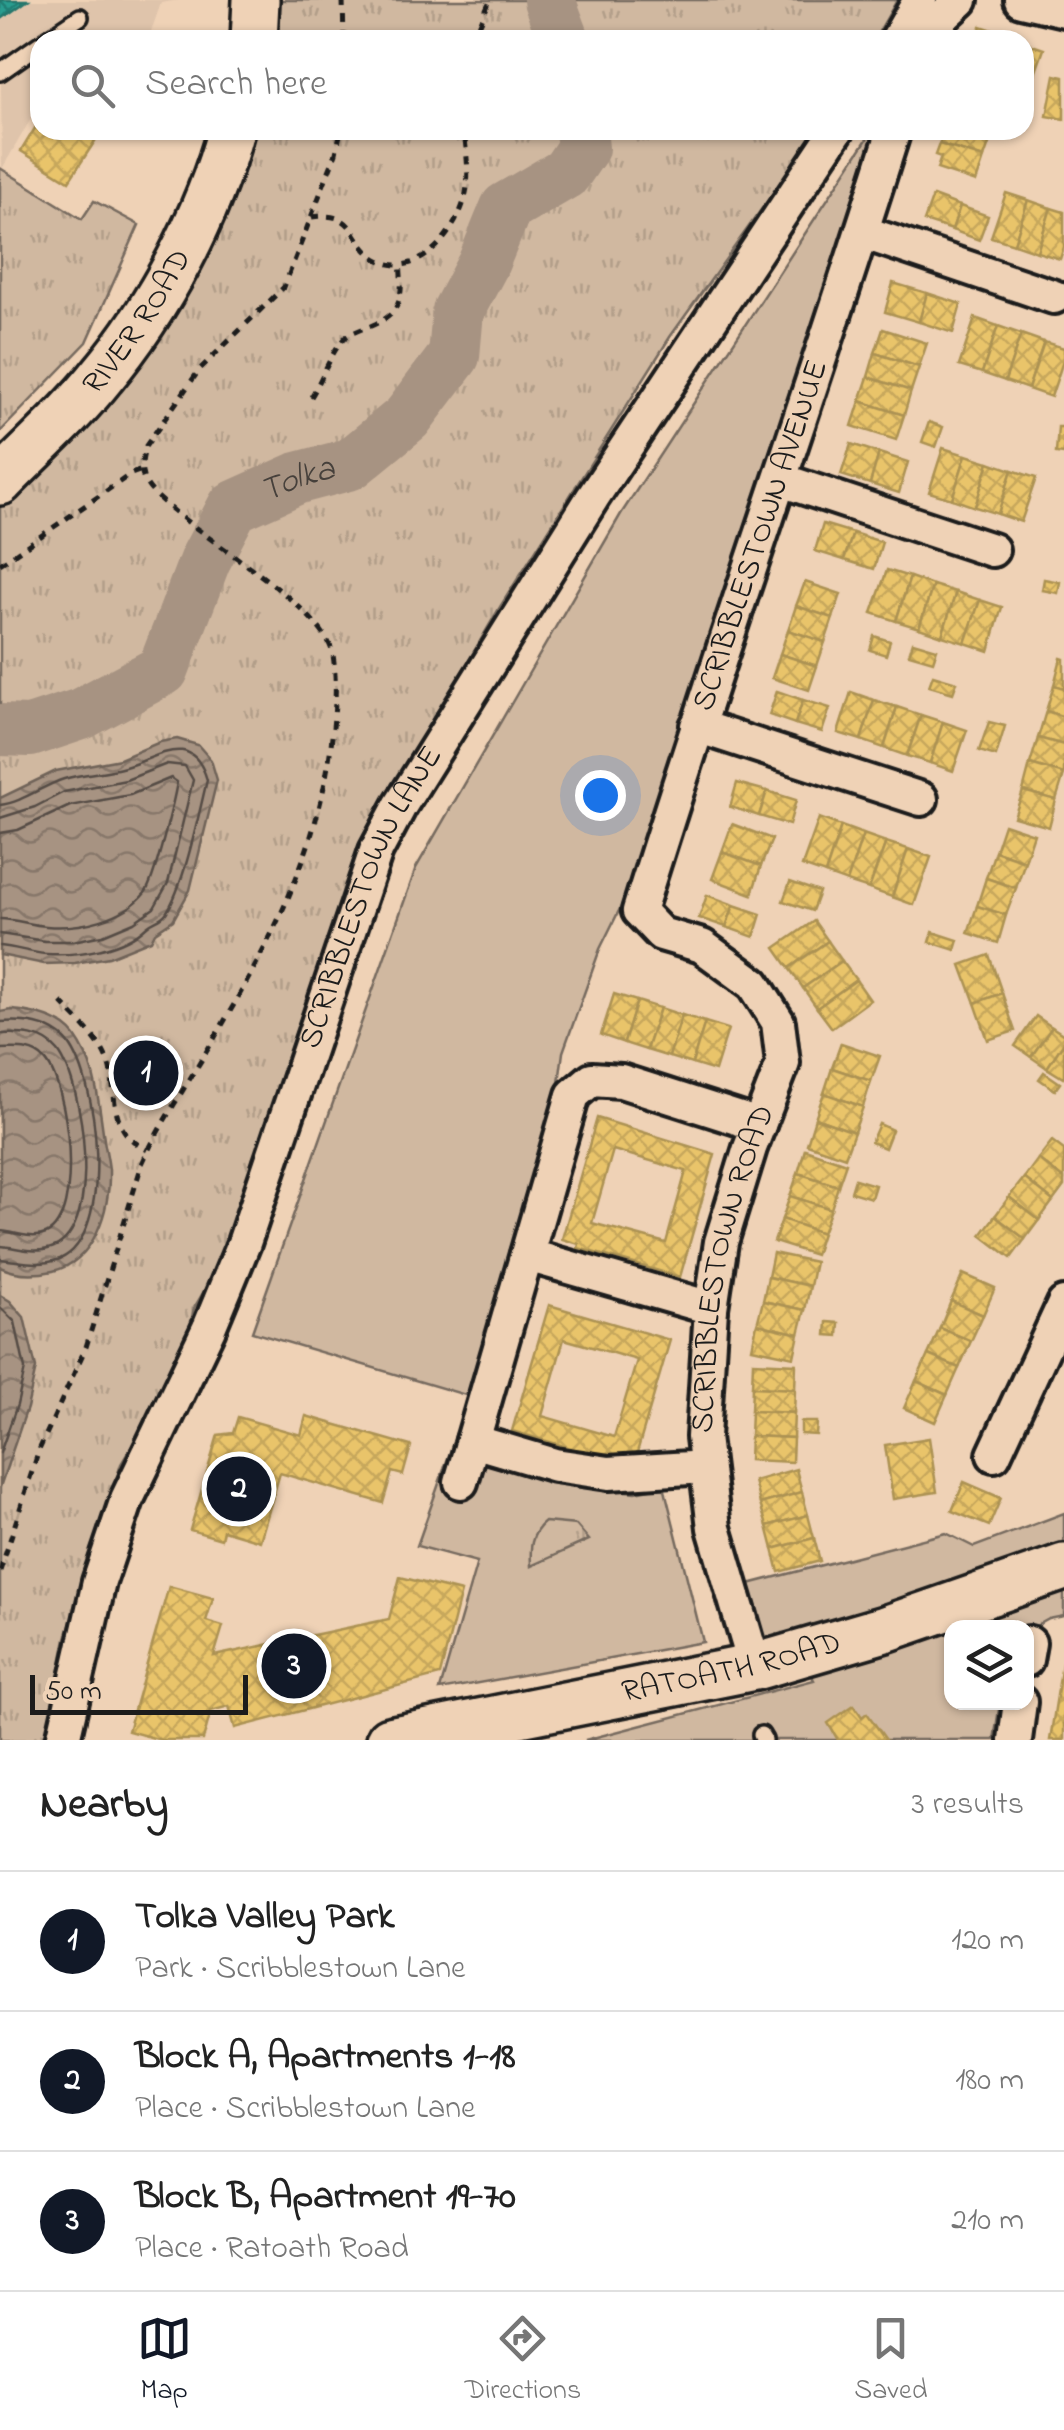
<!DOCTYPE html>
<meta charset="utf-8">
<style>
body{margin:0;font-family:"Indie Flower",sans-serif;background:#f6f6f6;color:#222}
.controls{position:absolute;right:30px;bottom:30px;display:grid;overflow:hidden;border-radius:20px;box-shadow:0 2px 8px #0004}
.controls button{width:90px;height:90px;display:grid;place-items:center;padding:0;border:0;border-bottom:2px solid #e0e0e0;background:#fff;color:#222;font:50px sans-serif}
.scale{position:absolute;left:30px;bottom:25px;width:218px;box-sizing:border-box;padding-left:10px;border:5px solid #1c1c1c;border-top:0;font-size:28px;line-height:35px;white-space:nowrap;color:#1c1c1c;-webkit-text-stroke:8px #efd2b6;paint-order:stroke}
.you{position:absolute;left:600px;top:795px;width:35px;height:35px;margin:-25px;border:8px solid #fff;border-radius:50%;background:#1a73e8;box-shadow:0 0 0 15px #1a73e833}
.badge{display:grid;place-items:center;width:65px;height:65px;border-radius:50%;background:#111827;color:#fff;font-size:32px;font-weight:700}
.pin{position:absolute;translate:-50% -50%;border:5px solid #fff;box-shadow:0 2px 10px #0006}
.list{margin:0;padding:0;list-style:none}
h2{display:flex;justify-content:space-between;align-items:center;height:130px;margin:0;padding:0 40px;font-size:42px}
h2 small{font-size:32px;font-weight:400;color:#767676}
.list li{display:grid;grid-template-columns:65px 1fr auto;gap:30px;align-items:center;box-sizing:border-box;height:140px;padding:0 40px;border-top:2px solid #e0e0e0}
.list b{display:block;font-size:38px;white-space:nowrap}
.list p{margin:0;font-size:32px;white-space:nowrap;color:#767676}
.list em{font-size:32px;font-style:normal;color:#767676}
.icon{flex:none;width:55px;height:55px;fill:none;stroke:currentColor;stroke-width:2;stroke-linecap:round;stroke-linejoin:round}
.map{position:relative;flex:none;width:1064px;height:1740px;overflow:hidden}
.search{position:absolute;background:#fff;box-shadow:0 2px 8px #0004;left:30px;right:30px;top:30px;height:110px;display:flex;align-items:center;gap:25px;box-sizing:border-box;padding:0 35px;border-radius:30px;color:#767676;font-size:38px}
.sheet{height:550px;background:#fff}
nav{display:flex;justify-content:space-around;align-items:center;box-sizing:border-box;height:140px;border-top:2px solid #e0e0e0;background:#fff;font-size:28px;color:#767676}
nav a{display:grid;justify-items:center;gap:5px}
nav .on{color:#111827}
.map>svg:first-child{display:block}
.built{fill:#dfc4ab}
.green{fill:#d0b8a0;stroke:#766a5e;stroke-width:2.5}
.park{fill:url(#park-tufts);stroke:#766a5e;stroke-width:2.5}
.water{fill:url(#water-waves);stroke:#6f6359;stroke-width:2.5}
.homes{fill:url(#homes-cross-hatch);stroke:#ac9253;stroke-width:2.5;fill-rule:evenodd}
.schools{fill:url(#schools-cross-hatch);stroke:#26766c;stroke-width:2.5}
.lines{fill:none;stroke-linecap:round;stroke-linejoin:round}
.shore{stroke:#544c45;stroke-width:2.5}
.river{stroke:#a79382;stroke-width:52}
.lane-casing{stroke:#1c1c1c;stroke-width:22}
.street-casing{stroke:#1c1c1c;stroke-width:40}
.secondary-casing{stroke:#1c1c1c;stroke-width:52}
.path{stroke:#1c1c1c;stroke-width:5;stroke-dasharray:8 8;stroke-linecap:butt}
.lane{stroke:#efd2b6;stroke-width:15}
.street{stroke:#efd2b6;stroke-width:32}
.secondary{stroke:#efd2b6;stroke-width:45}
.labels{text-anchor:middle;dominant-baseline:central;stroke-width:10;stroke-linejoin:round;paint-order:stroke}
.street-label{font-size:32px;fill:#1c1c1c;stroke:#efd2b6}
.water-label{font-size:35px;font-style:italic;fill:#46403b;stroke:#efd2b6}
</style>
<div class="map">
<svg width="1064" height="1740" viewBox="0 0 1064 1740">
<defs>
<pattern id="park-tufts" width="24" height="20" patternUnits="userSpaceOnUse" patternTransform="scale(2.5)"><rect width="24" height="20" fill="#d0b8a0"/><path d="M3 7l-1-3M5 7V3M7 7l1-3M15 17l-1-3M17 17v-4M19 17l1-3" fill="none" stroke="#b29e89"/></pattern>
<pattern id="water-waves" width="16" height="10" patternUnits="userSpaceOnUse" patternTransform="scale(2.5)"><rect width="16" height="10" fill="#a79382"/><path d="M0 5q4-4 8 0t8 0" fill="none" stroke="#87776a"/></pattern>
<pattern id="homes-cross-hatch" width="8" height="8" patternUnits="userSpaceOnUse" patternTransform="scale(2.5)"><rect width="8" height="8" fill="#e9c46a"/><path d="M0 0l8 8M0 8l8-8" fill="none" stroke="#c7a85b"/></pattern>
<pattern id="schools-cross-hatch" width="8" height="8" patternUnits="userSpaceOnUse" patternTransform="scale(2.5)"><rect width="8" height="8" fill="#2a9d8f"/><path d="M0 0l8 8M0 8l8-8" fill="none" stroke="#237f74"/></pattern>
</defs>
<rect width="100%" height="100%" fill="#efd2b6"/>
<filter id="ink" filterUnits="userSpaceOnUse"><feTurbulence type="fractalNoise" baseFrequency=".01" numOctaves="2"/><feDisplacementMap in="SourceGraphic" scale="20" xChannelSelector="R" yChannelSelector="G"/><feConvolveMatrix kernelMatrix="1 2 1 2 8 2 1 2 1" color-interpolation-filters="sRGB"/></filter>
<g filter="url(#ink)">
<polygon class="built" points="0,0 179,0 161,3 148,40 40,40 40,103 2,169"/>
<g class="green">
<polygon points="873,130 892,130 651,846 600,949 563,1052 556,1106 479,1399 252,1332 416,868 621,514"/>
<polygon points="455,1438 470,1459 552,1483 635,1492 664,1486 703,1642 440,1690 477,1562 417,1546"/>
<polygon points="1064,1513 1064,1556 754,1663 733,1588 946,1533 974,1547"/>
<polygon points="1064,1557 1064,1616 1049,1619 1027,1631 1026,1628 952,1628 952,1702 1000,1703 994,1740 585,1740 814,1680 799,1650"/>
</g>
<g class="park">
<polygon points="276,0 897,0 874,40 272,40"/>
<polygon points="253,130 818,130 670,337 500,607 372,826 238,1234 194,1308 182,1363 121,1464 66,1638 46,1740 0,1740 0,503"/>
<polygon points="0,168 82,219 94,201 139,225 87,342 0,432"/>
<path d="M545,1522L576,1525L589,1540L531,1566C530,1549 530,1534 545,1522Z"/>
</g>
<g class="water">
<polygon points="177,739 198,745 211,760 217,780 190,890 173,920 155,932 151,940 109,957 75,963 44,964 0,955 0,798 56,771 120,759 160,742"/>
<path d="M12,1010C34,1012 61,1017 75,1036C96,1065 98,1098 103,1132C104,1144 108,1158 109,1170C110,1210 95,1261 53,1271C35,1275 17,1275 0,1267V1012Z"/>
<polygon points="0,1295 10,1301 24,1317 36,1368 27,1408 0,1487"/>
</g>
<g class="homes">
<polygon points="981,26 1002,33 1000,38 1007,40 977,40"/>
<polygon points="1032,45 1044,49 1035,74 1024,70 1024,46 1031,48"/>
<polygon points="1055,75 1064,77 1064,119 1047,116"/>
<polygon points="40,120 40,130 78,130 95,141 69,181 21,151"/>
<polygon points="950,130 976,130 992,135 984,158 939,144 943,135 948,137"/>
<polygon points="939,144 984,158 976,182 937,169 941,157 935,155"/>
<polygon points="1006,193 1028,200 1014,244 991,237"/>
<polygon points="933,196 960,206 952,230 924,221"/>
<polygon points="1028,200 1051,208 1037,252 1014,244"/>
<polygon points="960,206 988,216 979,240 952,230"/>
<polygon points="1051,208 1064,212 1064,247 1060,259 1037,252"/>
<polygon points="893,283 927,293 919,322 885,312"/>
<polygon points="927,293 961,304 953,333 919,322"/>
<polygon points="975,318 998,326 982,373 959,366"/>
<polygon points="998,326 1021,334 1005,381 982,373"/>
<polygon points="883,329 927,343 919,367 875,353"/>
<polygon points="1021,334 1044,342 1028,389 1005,381"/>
<polygon points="1044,342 1064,348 1064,358 1051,397 1028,389"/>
<polygon points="875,353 919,367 911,391 868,377"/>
<polygon points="868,377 911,391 904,415 860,401"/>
<polygon points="860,401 904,415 896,440 852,426"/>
<polygon points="929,422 943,427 936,447 922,442"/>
<polygon points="1058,427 1064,427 1064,454 1056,453"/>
<polygon points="851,444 879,453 870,484 841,475"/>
<polygon points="943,448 966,455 952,499 929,492"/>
<polygon points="879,453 908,462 899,493 870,484"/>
<polygon points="966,455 989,462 975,507 952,499"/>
<polygon points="989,462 1012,470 998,514 975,507"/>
<polygon points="1012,470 1036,478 1021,522 998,514"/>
<polygon points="823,524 853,533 844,560 815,551"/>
<polygon points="853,533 882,542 874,569 844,560"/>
<polygon points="887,570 910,577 896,621 872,613"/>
<polygon points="910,577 933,585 919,628 896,621"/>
<polygon points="1044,579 1060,582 1058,593 1042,590"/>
<polygon points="805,582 841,594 833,618 796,606"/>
<polygon points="933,585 956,592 942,636 919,628"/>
<polygon points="956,592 980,600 965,643 942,636"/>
<polygon points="980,600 1002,607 989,651 965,643"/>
<polygon points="796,606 833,618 825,642 788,630"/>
<polygon points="788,630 825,642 817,666 780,654"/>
<polygon points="874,636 890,641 886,655 870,650"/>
<polygon points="913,642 937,649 933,661 909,654"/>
<polygon points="780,654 817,666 809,690 772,678"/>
<polygon points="1061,658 1064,659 1064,688 1054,685"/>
<polygon points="933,675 957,682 953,693 929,686"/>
<polygon points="1054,685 1064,688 1064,717 1046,711"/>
<polygon points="777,691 803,700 795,724 769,715"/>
<polygon points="851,692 874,700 861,740 838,733"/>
<polygon points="803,700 830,708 822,732 795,724"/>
<polygon points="874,700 897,707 884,748 861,740"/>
<polygon points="897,707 921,715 907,756 884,748"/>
<polygon points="1046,711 1064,717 1064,745 1038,738"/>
<polygon points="921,715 943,722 930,763 907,756"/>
<polygon points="943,722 967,730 953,771 930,763"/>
<polygon points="989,722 1005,726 996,756 979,751"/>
<polygon points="1038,738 1064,745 1064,774 1030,764"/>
<polygon points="1030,764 1064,774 1056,800 1023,791"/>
<polygon points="737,783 767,791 759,816 730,807"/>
<polygon points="767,791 796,800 789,825 759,816"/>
<polygon points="1023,791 1056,800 1049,827 1014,817"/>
<polygon points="819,818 841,826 825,874 802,866"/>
<polygon points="732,824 772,839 761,866 722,852"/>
<polygon points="1004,824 1034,834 1025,861 995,851"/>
<polygon points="841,826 863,834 847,882 825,874"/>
<polygon points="863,834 886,842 869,889 847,882"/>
<polygon points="886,842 908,849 892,897 869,889"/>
<polygon points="908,849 931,857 914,905 892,897"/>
<polygon points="995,851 1025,861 1016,888 986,878"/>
<polygon points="722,852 761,866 752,894 712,879"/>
<polygon points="986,878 1016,888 1006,915 977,906"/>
<polygon points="790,882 819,892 812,911 783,901"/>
<polygon points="707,895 734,905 726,927 699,918"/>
<polygon points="734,905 761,914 754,937 726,927"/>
<polygon points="977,906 1006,915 998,943 968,933"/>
<polygon points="814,921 828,941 789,968 775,948"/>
<polygon points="933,932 958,940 955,950 930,942"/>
<polygon points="828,941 842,961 803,988 789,968"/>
<polygon points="989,955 1002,993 975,1003 961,965"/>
<polygon points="842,961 856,980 817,1008 803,988"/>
<polygon points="856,980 870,1000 832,1028 817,1008"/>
<polygon points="1002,993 1015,1031 988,1040 975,1003"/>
<polygon points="614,994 637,1001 624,1043 601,1035"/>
<polygon points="637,1001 660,1008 646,1050 624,1043"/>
<polygon points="660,1008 682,1015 669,1057 646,1050"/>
<polygon points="682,1015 705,1022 692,1064 669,1057"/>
<polygon points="1036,1016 1052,1027 1031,1057 1015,1046"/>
<polygon points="705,1022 728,1029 715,1071 692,1064"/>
<polygon points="1052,1027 1064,1035 1064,1042 1047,1068 1031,1057"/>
<polygon points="1064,1042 1064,1076 1063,1078 1047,1068"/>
<polygon points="841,1043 880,1056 871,1081 832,1068"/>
<polygon points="832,1068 871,1081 863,1107 824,1093"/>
<polygon points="1044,1072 1060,1083 1055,1090 1039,1079"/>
<polygon points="824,1093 863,1107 854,1132 815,1118"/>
<path d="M597,1118L715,1154L680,1277L578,1248L579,1244L562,1239ZM613,1150L686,1171L666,1243L592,1223Z"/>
<polygon points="815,1118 854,1132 845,1157 807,1144"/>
<polygon points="879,1124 892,1130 885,1148 871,1142"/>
<polygon points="1052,1141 1064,1150 1064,1179 1038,1159"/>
<polygon points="805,1149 846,1163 838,1186 798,1173"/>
<polygon points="1038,1159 1064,1179 1064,1186 1053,1201 1024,1178"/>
<polygon points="798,1173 838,1186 831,1209 790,1196"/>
<polygon points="1024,1178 1053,1201 1039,1220 1009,1197"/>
<polygon points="855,1179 875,1185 871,1198 851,1192"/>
<polygon points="790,1196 831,1209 822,1233 782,1219"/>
<polygon points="1009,1197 1039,1220 1025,1239 995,1216"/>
<polygon points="995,1216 1025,1239 1011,1258 981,1235"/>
<polygon points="782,1219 822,1233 815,1255 774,1242"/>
<polygon points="773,1253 815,1262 810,1286 768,1277"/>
<polygon points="963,1274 995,1288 983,1315 951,1301"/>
<polygon points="768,1277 810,1286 805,1310 763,1301"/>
<polygon points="763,1301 805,1310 799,1334 757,1324"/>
<polygon points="951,1301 983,1315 971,1341 940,1328"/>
<path d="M549,1305L670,1340L633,1466L512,1431ZM564,1339L637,1360L614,1437L542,1416Z"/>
<polygon points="827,1322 839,1323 838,1336 826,1335"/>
<polygon points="757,1324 799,1334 794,1357 752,1348"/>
<polygon points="940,1328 971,1341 959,1368 928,1355"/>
<polygon points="928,1355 959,1368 947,1395 916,1381"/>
<polygon points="753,1362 796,1364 795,1389 752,1387"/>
<polygon points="916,1381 947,1395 935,1422 904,1408"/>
<polygon points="752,1387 795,1389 794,1413 751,1411"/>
<polygon points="751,1411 794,1413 793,1438 750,1436"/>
<polygon points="306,1416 411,1446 403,1475 392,1472 383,1503 280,1473 260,1541 223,1530 221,1539 190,1530 218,1435 233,1433 238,1417 301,1435"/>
<polygon points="801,1422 817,1422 816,1435 801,1434"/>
<polygon points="750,1436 793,1438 792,1462 749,1460"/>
<polygon points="929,1438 937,1492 893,1499 885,1445"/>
<polygon points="796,1469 802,1492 760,1504 754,1481"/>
<polygon points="964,1482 1001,1498 989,1526 952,1511"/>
<polygon points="802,1492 808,1515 767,1526 760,1504"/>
<polygon points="808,1515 814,1538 773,1549 767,1526"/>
<polygon points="814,1538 820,1561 779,1572 773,1549"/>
<polygon points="400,1577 461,1592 440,1675 235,1728 229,1706 211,1711 203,1740 161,1740 128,1731 169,1586 213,1598 206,1621 223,1626 214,1656 389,1619"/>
<polygon points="1064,1651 1064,1740 1050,1740"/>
<polygon points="854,1705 862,1717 867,1713 886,1740 838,1740 828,1723"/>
</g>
<polygon class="schools" points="0,0 28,0 0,20"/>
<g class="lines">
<g class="shore">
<path d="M0,805C23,802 42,786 64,779C84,773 105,773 125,767C158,758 192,729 207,780C199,813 184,887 166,913C161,920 153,920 147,926C123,949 79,956 46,954C30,953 15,947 0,946"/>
<polyline points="0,818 35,807 64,792 126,780 167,764 185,766 193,780 168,883 154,908 134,922 103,935 73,941 45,941 0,934"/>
<path d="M0,833L18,830L70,806L130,795L171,778L177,782C174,800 154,882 145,893C124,919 79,929 46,926C30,925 16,919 0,919"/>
<path d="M0,1022C23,1020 47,1022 65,1039C99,1073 116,1236 60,1259C39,1267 21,1261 0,1259"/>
<path d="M0,1034C20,1033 43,1033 58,1051C84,1085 103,1226 54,1247C35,1255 18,1247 0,1246"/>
<path d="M0,1049C15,1049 32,1046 44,1059C69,1083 84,1217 46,1234C31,1240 15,1232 0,1231"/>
<polyline points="0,1307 15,1322 25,1369 17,1405 0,1453"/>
</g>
<g class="river">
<polyline points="549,0 564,40"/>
<path id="s1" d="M0,730L30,731L81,714L163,670L205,560L233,507L298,478L351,464L407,418L454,356L458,311L483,264L506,208L566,173L583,148L581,130"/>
</g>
<defs>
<g id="lane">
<polyline points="46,40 80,17"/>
<polyline points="0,72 40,44"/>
<polyline points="761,1735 764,1740"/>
</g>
<g id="street">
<polyline points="1021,0 1064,10"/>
<polyline points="897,40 920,0"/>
<polyline points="928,40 935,24 961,0"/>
<polyline points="862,232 1054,297"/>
<polyline points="781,480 992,550"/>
<polyline points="697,726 921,799"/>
<polyline points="527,1255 711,1308"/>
<polyline points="473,1441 555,1465 609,1473 706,1467"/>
<polyline points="994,1455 1064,1304"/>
<polyline points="461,1482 573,1095 592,1079 621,1081 759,1125"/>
<polyline points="1026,1660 1029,1643"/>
<path id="s2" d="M755,1667L714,1528L703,1437L711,1308L721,1242L750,1148L783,1063L778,1022L754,984L702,946L661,934L639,911C720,649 812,391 894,130"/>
<path id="s3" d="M63,1740L99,1582L127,1499L209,1328L244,1243L376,851L400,806L593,497L837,130"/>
<polyline points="1015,1740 1020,1702"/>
</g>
<g id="secondary">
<polyline points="254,40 256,0"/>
<path id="s4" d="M0,482C34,447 72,414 102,376C159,308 208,216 231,130"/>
<path id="s5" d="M389,1740L755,1667L885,1629L1064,1567"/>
</g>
</defs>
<use href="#lane" class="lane-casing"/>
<use href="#street" class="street-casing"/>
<use href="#secondary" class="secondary-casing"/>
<g class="path">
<polyline points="343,0 344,40"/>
<polyline points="473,40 490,0"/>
<path d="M312,217C360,210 349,244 379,260C420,282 460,227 466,193C470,173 466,150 464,130"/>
<path d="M311,397C321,381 330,355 342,341C346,335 355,332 362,329C400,317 404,302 400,263"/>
<polyline points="0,564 131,474 142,470"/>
<path d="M61,1002C75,1017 91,1032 102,1049C124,1086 100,1128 148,1150"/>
<path d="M0,1571L39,1450L86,1347L142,1164C159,1126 181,1094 202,1059C260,962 314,866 330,753C334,722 338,687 333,655C326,610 210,543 173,510C163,502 147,490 143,477C140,467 143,457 145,447L200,369L284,287L336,153L341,130"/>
</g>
<use href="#lane" class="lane"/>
<use href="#street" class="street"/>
<use href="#secondary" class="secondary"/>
</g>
</g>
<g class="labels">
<g class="street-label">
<text stroke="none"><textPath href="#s4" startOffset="212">RIVER ROAD</textPath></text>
<text stroke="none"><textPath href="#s2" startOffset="1242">SCRIBBLESTOWN AVENUE</textPath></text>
<text stroke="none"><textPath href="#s3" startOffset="900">SCRIBBLESTOWN LANE</textPath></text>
<text stroke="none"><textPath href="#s2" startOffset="408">SCRIBBLESTOWN ROAD</textPath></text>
<text stroke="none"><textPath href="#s5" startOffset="350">RATOATH ROAD</textPath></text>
</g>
<g class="water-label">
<text stroke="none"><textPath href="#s1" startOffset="425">Tolka</textPath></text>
</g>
</g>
</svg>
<div class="controls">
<button><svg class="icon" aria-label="layers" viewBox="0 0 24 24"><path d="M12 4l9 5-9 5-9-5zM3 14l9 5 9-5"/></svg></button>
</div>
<div class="scale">50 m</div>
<div class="you"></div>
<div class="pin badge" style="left:146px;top:1073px">1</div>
<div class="pin badge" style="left:239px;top:1489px">2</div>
<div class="pin badge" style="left:294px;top:1666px">3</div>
<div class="search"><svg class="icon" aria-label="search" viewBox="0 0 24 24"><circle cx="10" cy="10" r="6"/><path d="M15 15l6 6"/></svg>Search here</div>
</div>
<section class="sheet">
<h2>Nearby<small>3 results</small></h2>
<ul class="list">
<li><span class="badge">1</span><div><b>Tolka Valley Park</b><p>Park · Scribblestown Lane</p></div><em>120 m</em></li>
<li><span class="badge">2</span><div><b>Block A, Apartments 1-18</b><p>Place · Scribblestown Lane</p></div><em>180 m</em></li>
<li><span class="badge">3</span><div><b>Block B, Apartment 19-70</b><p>Place · Ratoath Road</p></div><em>210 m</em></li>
</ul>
</section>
<nav>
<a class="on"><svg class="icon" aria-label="map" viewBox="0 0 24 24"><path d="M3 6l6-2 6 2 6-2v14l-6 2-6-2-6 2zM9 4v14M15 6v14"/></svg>Map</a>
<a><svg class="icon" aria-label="directions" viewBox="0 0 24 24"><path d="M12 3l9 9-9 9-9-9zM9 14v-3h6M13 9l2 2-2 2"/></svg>Directions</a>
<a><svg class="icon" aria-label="saved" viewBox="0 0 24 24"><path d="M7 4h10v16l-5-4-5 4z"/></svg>Saved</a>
</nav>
